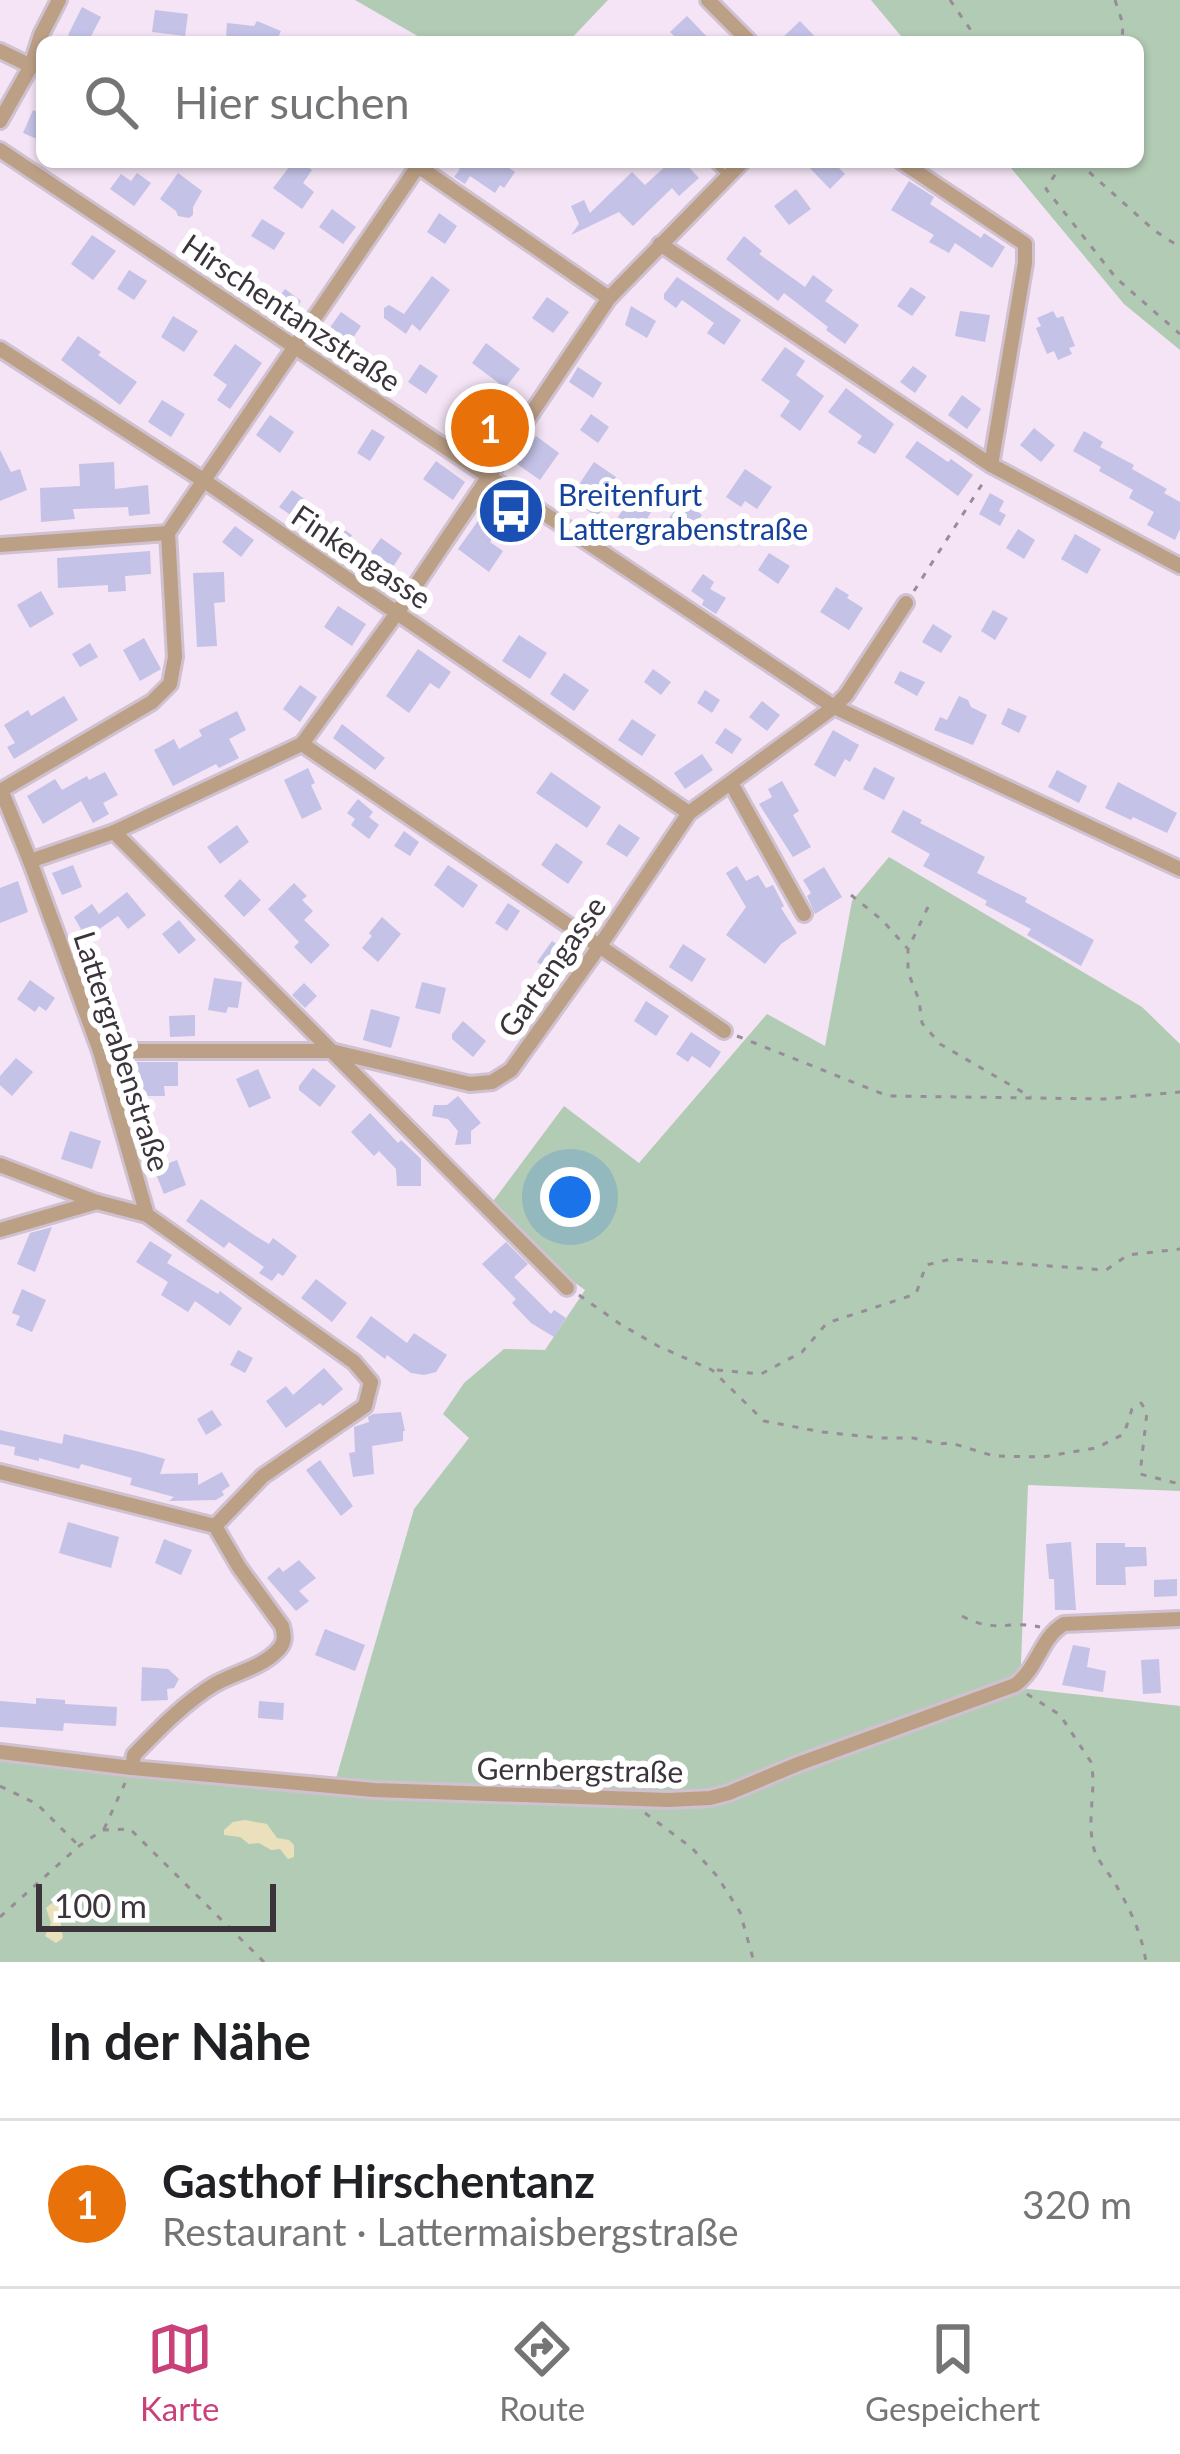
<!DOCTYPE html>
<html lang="de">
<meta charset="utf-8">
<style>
body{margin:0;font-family:Lato,sans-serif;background:#f2f2f2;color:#202124}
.scale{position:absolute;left:36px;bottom:30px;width:240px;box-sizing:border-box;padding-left:12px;border:6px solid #3b343b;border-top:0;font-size:33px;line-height:42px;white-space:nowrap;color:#3b343b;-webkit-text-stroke:9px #fff;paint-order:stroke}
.you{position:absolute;left:570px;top:1197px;width:42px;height:42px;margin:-30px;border:9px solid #fff;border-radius:50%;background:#1a73e8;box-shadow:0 0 0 18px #1a73e833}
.badge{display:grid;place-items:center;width:78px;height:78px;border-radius:50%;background:#ca4079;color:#fff;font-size:39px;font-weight:700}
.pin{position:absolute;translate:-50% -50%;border:6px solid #fff;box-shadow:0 3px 12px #0006}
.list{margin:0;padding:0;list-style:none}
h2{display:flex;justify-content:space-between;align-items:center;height:156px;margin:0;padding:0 48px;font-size:51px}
h2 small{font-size:39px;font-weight:400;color:#757577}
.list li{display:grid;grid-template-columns:78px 1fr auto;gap:36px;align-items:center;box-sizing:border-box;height:168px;padding:0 48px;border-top:3px solid #e0e0e0}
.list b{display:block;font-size:45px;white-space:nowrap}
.list p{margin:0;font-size:39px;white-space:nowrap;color:#757577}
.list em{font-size:39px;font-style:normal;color:#757577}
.icon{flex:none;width:66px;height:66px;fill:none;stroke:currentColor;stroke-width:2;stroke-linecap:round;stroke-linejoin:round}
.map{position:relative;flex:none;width:1180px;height:1962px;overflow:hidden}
.search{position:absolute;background:#fff;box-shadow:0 3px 9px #0004;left:36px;right:36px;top:36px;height:132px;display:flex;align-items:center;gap:30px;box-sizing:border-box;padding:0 42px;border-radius:18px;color:#757577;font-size:45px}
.sheet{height:324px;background:#fff}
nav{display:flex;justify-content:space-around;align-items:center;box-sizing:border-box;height:168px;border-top:3px solid #e0e0e0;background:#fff;font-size:33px;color:#757577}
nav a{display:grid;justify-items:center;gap:6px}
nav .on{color:#ca4079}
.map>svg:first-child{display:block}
.green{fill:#b2cbb4}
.sand{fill:#eae1bc}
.building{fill:#c4c2e6}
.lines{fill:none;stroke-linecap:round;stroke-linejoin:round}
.lane-casing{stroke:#cfc1d0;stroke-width:12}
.street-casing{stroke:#cfc1d0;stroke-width:20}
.path{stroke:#978c98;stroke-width:3;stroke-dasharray:6 9;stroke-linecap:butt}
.lane{stroke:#bca086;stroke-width:6}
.street{stroke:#bca086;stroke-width:14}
.labels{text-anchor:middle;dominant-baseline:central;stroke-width:12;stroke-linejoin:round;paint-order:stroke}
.street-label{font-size:30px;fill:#3b343b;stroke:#fff}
.transit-label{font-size:30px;fill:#164399;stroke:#fff;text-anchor:start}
</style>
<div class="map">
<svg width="1180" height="1962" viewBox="0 0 1180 1962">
<rect width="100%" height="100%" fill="#f4e4f5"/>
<g class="green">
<polygon points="355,0 608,0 568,42 428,42"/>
<polygon points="871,0 1180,0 1180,350 1124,304 1006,162 1138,162 1138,42 906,42"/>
<polygon points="889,857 1142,1007 1180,1044 1180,1491 1028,1485 1020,1688 1180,1706 1180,1962 0,1962 0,1754 335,1782 414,1509 469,1438 443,1414 464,1383 504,1349 545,1350 585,1290 553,1267 491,1204 564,1106 639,1163 767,1014 825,1046 852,901"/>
</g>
<g class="sand">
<polygon points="245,1820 267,1824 277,1838 289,1840 294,1845 294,1857 288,1859 280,1849 271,1850 259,1843 249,1844 240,1837 224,1835 224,1830 233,1822"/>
<polygon points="52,1903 60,1903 64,1907 60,1919 63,1938 56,1943 45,1936 51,1923 46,1908"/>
</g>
<g class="building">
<polygon points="82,7 101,17 88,42 81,42 68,35"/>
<polygon points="155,10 188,14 185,36 152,32"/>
<polygon points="687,16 712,42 680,42 670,32"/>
<polygon points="257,21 281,31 276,42 226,39 227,23 254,26"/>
<polygon points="800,21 820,42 778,42"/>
<polygon points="33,110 42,114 42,141 23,133"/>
<polygon points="293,162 301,162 312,170 303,183 314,192 302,209 273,188"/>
<polygon points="450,162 500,162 515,172 504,188 500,185 495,193 470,176 465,184 454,177 460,169"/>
<polygon points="670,162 684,162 699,178 679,196 672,188 633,226 619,212 571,235 579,224 571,206 584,200 590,213 632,172 645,185"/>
<polygon points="804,162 833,162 845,174 830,189"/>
<polygon points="137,173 151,183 134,206 110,189 121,174 131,181"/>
<polygon points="178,173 202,191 193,207 193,215 189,218 178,216 176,211 160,199"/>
<polygon points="909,181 934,197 930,204 981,238 984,233 1005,247 992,268 955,243 949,253 929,242 934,235 891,210"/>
<polygon points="796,189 811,209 789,225 774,206"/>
<polygon points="332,209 356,227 343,244 319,227"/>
<polygon points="439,213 457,226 445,244 427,232"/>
<polygon points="262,219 285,233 274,250 251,236"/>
<polygon points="92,235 116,251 93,280 71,264"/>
<polygon points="744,236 762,251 759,254 805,287 813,275 833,290 825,301 859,325 845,344 826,330 828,327 784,293 778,301 726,259"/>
<polygon points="129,270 147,281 134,300 117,289"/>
<polygon points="432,276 450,290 420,331 412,324 406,334 384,318 384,308 389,305 404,314"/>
<polygon points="677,277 741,320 724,345 707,333 714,323 682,300 676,308 664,299 664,294"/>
<polygon points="911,287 926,297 912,316 897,306"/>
<polygon points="285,289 301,301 293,313 276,301"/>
<polygon points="547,297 569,312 553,333 532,318"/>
<polygon points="631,306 656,321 647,338 625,325"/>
<polygon points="960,311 990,315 985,342 955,336"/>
<polygon points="1053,311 1057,318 1063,316 1075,346 1069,348 1072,354 1058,360 1054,351 1047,354 1036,328 1041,326 1037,318"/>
<polygon points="341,312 361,326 346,348 326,333"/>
<polygon points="173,316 198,331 184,352 161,337"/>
<polygon points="78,336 101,352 98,355 137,382 120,405 61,360"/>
<polygon points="486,343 520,369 505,388 472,363"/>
<polygon points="235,344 262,363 230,409 217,400 227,385 213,375"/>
<polygon points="785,347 805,361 796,375 824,396 800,431 780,416 790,401 761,380"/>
<polygon points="420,364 438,376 426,394 408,382"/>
<polygon points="913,366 927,376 915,393 900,382"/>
<polygon points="578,367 602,383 593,398 569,382"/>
<polygon points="846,388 894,424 875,454 857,443 862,436 828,412"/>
<polygon points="962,395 981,409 967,429 948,415"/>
<polygon points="162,400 185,414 171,437 148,422"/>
<polygon points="475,400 512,422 494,449 459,426"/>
<polygon points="591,414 609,427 598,443 580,430"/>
<polygon points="270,415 294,432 280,453 256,435"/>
<polygon points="1034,428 1055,445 1041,462 1020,445"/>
<polygon points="372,429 385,437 370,461 357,453"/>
<polygon points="1084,431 1103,442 1100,447 1134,465 1132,469 1167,489 1164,493 1180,502 1180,529 1175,540 1147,525 1154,512 1129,498 1133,490 1099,471 1101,467 1073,451"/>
<polygon points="536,436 559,453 540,480 517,464"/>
<polygon points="917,441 948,462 951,459 973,475 958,496 905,457"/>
<polygon points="0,450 11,472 20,469 27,490 0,501"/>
<polygon points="436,461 465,482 453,500 423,479"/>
<polygon points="114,462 115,489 148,485 150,514 129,516 128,507 73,509 75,519 41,522 40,488 80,486 79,464"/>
<polygon points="594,462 616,477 602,497 608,501 597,517 570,498"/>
<polygon points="745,469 772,487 757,509 745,501 741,507 726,497"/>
<polygon points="292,490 310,503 298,520 279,507"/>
<polygon points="990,493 1004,501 999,511 1006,515 1000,526 979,514"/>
<polygon points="630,499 651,512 638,534 616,520"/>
<polygon points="682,500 702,515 688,535 667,521"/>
<polygon points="483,514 500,527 490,542 503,551 489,572 458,549"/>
<polygon points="235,526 254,540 241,557 222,542"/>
<polygon points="339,526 352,535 340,552 327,544"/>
<polygon points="1018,529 1035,540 1024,559 1006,548"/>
<polygon points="1075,534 1101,549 1087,574 1061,559"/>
<polygon points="381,538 402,553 385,579 363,563"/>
<polygon points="150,551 151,574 125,576 126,591 108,592 108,585 58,588 57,558"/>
<polygon points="769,553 790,566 778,584 758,570"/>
<polygon points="224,572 225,602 214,603 217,646 197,647 193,573"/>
<polygon points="703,574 714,582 710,589 726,598 716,614 702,605 704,600 691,591"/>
<polygon points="836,587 849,595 847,598 863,608 849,630 820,612"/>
<polygon points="41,591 54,614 30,628 17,605"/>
<polygon points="338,606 366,624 352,646 324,627"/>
<polygon points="993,610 1008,618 995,640 981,631"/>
<polygon points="933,624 952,636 941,653 922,642"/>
<polygon points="519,635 547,653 530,679 502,661"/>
<polygon points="144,638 161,669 140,681 123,650"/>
<polygon points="90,643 98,657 80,667 72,654"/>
<polygon points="418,649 451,672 439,689 430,683 409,713 386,696"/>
<polygon points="653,669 671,682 661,695 644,682"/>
<polygon points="900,671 925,682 917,696 894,683"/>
<polygon points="564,673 589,690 574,711 550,694"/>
<polygon points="300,685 317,697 300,722 283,709"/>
<polygon points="705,690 720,700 712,713 697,703"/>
<polygon points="64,696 78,720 14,759 7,747 15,743 4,725 28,710 31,716"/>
<polygon points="959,696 968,700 971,707 987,715 973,745 934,730 940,717 947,720"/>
<polygon points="762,701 780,715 767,731 749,717"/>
<polygon points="1008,708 1027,716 1019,733 1001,724"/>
<polygon points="237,711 246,730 229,739 239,758 219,768 216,764 173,786 154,750 174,739 179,749 202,736 199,730"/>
<polygon points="632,719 656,735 642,756 618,740"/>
<polygon points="342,724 385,758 375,770 333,738"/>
<polygon points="725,728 742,739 732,754 715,743"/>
<polygon points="833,730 859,745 850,762 845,759 835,777 814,765"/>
<polygon points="702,754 713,770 685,789 674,773"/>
<polygon points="874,767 895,778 884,800 863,789"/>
<polygon points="308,768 315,783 311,785 322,809 302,819 284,780"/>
<polygon points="1057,770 1087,786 1079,803 1048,787"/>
<polygon points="105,772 118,795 103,803 109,814 93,823 81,801 43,824 27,796 55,779 62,790 87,776 89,780"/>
<polygon points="551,772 601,807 587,828 536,793"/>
<polygon points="782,781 799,811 793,815 811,847 793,857 759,804 772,797 768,789"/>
<polygon points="1118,782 1177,813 1167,833 1133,817 1131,820 1105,808"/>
<polygon points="358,799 373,812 369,817 379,825 369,839 351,825 355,819 347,813"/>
<polygon points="903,810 922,820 920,823 985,857 977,873 1027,898 1025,902 1094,940 1081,966 1027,935 1031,929 985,905 987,901 923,866 930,854 891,832"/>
<polygon points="619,824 640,838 627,857 606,844"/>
<polygon points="237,825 249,842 220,864 207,847"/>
<polygon points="404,831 419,842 410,856 394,846"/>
<polygon points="556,843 583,862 568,884 541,865"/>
<polygon points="73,865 82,887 62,895 52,873"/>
<polygon points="448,865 478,885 463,908 434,885"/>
<polygon points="737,866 746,881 758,875 766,888 773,885 784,906 781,908 797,933 781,944 765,964 726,935 746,907 726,873"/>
<polygon points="824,867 842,897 815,914 807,896 811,893 803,880"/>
<polygon points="240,879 261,900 244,917 224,896"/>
<polygon points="18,881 28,912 0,923 0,888"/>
<polygon points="294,883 307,896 302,900 313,911 304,920 330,945 311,964 294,947 299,942 268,909"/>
<polygon points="127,892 146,915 128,929 118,916 82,941 76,933 81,929 74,917 92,904 99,914"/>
<polygon points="508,903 520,911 507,931 495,923"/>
<polygon points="382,917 401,934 378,962 362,948 372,936 369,933"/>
<polygon points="179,920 196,940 179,954 162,934"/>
<polygon points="552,941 572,955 557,976 537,962"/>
<polygon points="683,944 706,959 692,982 669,967"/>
<polygon points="214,978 242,982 238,1008 228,1007 226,1013 208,1010"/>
<polygon points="30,980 55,998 46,1011 39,1006 35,1012 17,999"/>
<polygon points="422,982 446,988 440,1014 415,1008"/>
<polygon points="304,983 317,996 305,1008 292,995"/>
<polygon points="646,1001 669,1016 656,1036 634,1021"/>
<polygon points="371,1009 400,1017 391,1048 363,1040"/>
<polygon points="195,1015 195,1036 170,1037 169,1016"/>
<polygon points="463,1021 486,1041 473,1057 452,1039 452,1034"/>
<polygon points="691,1032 721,1052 710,1068 692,1056 688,1062 676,1054"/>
<polygon points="16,1058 33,1072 12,1096 0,1085 0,1076"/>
<polygon points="126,1062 178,1062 178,1086 164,1086 165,1096 143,1096 143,1085 137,1085 138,1074 126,1074"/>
<polygon points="313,1068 336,1086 320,1107 299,1090 299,1086"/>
<polygon points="258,1069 271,1098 249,1108 236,1079"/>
<polygon points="458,1096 481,1123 471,1131 471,1144 455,1145 458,1131 448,1119 432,1116 434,1105 447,1105"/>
<polygon points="370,1113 398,1143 401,1140 421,1159 421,1186 397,1186 396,1169 379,1151 374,1156 351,1132"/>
<polygon points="70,1131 101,1141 92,1169 61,1159"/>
<polygon points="177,1160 186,1185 164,1194 154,1169"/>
<polygon points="201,1199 254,1235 269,1244 273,1238 297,1256 283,1276 278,1273 272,1281 259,1273 264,1267 229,1242 224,1248 186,1221"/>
<polygon points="52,1227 35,1272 17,1264 30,1233"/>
<polygon points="150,1241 172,1255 167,1263 218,1294 220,1291 242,1308 230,1326 195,1301 188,1312 161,1295 168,1282 136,1262"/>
<polygon points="506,1242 528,1264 514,1277 551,1314 554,1310 566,1318 554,1337 531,1323 512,1303 516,1299 482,1264"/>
<polygon points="316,1279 347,1303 332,1322 301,1298"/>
<polygon points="22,1289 46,1300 32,1332 16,1325 20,1316 12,1313"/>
<polygon points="371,1316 407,1343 414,1333 447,1355 436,1372 424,1375 411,1373 387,1355 385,1359 356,1337"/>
<polygon points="238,1350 253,1358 245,1373 230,1365"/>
<polygon points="324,1368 343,1389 323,1406 320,1403 286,1428 266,1401 286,1386 293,1395"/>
<polygon points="212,1410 222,1425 206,1435 197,1419"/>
<polygon points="401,1412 405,1431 403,1431 403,1441 372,1446 374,1474 353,1477 349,1453 355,1452 354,1427 369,1422 368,1417 373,1414"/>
<polygon points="0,1430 62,1444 64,1434 140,1452 165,1459 160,1474 198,1473 198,1485 222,1472 230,1486 222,1491 224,1495 216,1500 169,1501 174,1497 130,1485 132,1478 81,1464 79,1469 39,1458 39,1461 14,1455 15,1447 0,1444"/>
<polygon points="320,1460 353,1506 341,1516 306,1470"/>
<polygon points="68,1522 119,1537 111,1568 59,1553"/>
<polygon points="164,1539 192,1550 181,1575 155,1563"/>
<polygon points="1071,1542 1076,1610 1055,1610 1054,1579 1049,1579 1046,1544"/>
<polygon points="1096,1543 1125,1543 1125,1547 1146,1547 1147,1566 1125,1567 1126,1585 1096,1585"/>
<polygon points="299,1560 316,1578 299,1591 309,1601 296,1611 267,1578 279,1567 283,1572"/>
<polygon points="1177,1579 1177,1596 1154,1597 1154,1580"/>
<polygon points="325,1629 365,1645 355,1671 315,1655"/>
<polygon points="1073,1645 1090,1648 1087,1667 1106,1671 1103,1692 1062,1685"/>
<polygon points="1159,1659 1161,1693 1143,1694 1141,1660"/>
<polygon points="142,1667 168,1669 179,1679 174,1688 167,1689 168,1700 141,1701"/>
<polygon points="36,1698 65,1700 65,1704 117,1707 116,1726 64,1723 63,1731 0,1727 0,1701 36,1704"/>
<polygon points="259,1701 284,1703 283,1720 258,1718"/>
</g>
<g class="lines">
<defs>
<polyline id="lane" points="713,162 725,174"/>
<g id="street">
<polyline points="708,0 750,42"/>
<polyline points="0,51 31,66 42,65"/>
<polyline points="0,121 31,66 41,35 59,0"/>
<polyline points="0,150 834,707 1180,869"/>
<polyline points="412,162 609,298"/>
<polyline points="902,162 1025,244 1025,263 991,465"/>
<polyline points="660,244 991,465 1180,566"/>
<polyline points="0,349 203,480 689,813"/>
<polyline points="0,545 168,533"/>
<polyline points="302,744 724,1031"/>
<polyline points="731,783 804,914"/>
<path d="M1,790L30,861L100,1051L147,1215L354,1362L371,1382L365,1406L263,1476L215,1526L239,1567L282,1626C285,1637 285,1644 276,1652C260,1668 234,1673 215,1684C185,1702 158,1730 134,1755L132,1768"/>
<polyline points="0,791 152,702 170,684 175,657 168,533 418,166"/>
<polyline points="114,832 567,1288"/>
<polyline points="30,861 114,832 302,744 397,613 609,298 742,162"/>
<polyline points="100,1051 331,1051 470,1084 492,1082 511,1070 599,947 689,813 834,707 846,695 906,603"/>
<polyline points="0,1165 97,1202 147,1215"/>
<polyline points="0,1230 97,1202"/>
<polyline points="0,1472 215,1526"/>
<path d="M0,1752L132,1768L374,1790L668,1800L710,1798L729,1793L798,1764L1015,1685C1039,1667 1040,1638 1064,1624L1180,1619"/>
</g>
</defs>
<use href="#lane" class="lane-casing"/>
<use href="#street" class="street-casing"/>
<g class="path">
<polyline points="950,0 979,42"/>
<polyline points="1115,0 1123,24 1122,42"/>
<polyline points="1063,162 1046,189 1116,278 1180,334"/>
<polyline points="1078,162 1155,231 1180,247"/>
<polyline points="914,591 986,478"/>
<polyline points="851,895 882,920 907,948"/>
<polyline points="928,907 908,949 908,972 919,1000 922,1023 940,1044 1031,1097"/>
<polyline points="737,1036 888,1096 1104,1099 1180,1092"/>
<polyline points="579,1295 620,1324 658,1346 712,1370 764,1421 822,1432 880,1438 913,1438 939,1444 951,1443 994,1456 1043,1457 1096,1448 1124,1434 1132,1409 1141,1403 1147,1412 1140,1474 1180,1484"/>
<polyline points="717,1370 761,1374 802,1352 827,1323 916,1294 926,1265 951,1259 1106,1270 1128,1255 1180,1249"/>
<path d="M962,1616C995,1634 1007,1620 1040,1627"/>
<path d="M1027,1694L1060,1715L1091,1762C1097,1790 1086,1819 1094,1849C1098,1862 1107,1870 1114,1882C1129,1906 1142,1934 1146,1962"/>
<polyline points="0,1786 37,1804 78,1845"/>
<polyline points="645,1813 692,1848 717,1876 740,1912 754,1962"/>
<polyline points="104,1829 125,1783"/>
<polyline points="0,1917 79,1846 103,1830 130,1829 264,1962"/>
</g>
<use href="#lane" class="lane"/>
<use href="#street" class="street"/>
</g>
<defs>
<symbol id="bus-disc" viewBox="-11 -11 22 22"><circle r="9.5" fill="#1a4fb4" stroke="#fff"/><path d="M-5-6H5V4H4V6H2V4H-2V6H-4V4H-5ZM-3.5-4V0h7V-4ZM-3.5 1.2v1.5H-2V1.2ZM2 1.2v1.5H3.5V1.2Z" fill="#fff"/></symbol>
</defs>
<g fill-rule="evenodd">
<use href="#bus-disc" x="473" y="473" width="76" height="76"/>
</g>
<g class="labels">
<g class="street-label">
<text transform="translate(292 312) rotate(34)">Hirschentanzstraße</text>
<text transform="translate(362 556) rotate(34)">Finkengasse</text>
<text transform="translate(551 966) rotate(-55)">Gartengasse</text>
<text transform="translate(123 1051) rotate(72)">Lattergrabenstraße</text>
<text transform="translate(580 1769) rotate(1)">Gernbergstraße</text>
</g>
<g class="transit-label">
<text x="558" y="494">Breitenfurt<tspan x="558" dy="34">Lattergrabenstraße</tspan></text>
</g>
</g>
</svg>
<div class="scale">100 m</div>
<div class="you"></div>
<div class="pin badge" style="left:490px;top:428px;background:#e8710a">1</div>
<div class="search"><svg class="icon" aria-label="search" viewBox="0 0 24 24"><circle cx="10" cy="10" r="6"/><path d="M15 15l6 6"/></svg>Hier suchen</div>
</div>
<section class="sheet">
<h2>In der Nähe<small></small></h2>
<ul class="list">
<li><span class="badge" style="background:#e8710a">1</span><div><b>Gasthof Hirschentanz</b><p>Restaurant · Lattermaisbergstraße</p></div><em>320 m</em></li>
</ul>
</section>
<nav>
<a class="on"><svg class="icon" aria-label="map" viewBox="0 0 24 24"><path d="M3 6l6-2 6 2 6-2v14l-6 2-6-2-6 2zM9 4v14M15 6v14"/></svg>Karte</a>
<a><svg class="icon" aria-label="directions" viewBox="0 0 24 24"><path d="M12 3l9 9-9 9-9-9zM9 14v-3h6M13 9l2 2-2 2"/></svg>Route</a>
<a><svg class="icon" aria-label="saved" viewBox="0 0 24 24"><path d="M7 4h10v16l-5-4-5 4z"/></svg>Gespeichert</a>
</nav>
